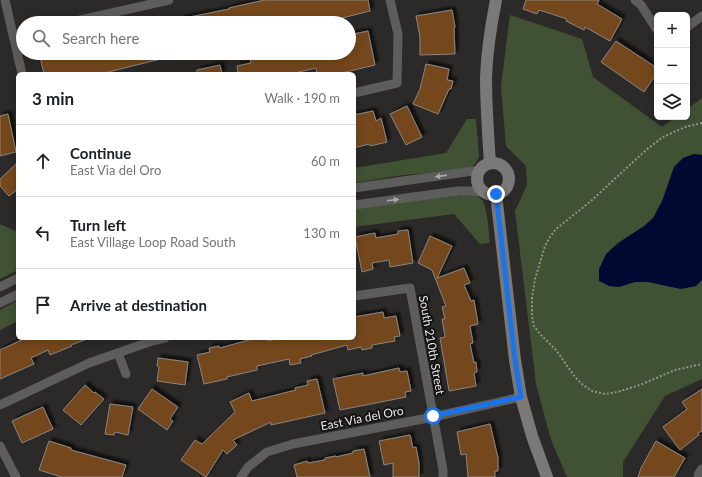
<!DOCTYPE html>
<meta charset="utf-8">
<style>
body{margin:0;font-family:Lato,sans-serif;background:#f6f6f6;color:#202124}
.controls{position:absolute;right:12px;top:12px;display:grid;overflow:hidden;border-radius:6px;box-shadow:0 2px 10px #0003}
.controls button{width:36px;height:36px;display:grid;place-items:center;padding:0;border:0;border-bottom:1px solid #e0e0e0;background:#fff;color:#202124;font:20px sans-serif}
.stop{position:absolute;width:12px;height:12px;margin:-9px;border:3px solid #1a73e8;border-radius:50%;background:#fff}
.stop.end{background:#1a73e8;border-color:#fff;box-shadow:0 1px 4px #0008}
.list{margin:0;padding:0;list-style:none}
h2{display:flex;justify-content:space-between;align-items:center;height:52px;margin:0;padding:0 16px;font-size:17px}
h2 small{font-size:13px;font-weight:400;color:#757577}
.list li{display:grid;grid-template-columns:26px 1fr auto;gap:12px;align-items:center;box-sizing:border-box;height:72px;padding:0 16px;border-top:1px solid #e0e0e0}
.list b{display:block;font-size:15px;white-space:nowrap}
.list p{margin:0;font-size:13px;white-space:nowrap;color:#757577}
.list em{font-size:13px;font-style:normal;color:#757577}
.icon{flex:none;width:22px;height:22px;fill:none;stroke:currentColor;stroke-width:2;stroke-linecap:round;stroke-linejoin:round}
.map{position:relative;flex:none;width:702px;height:477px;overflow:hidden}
.search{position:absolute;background:#fff;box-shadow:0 2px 10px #0003;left:16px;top:16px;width:340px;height:44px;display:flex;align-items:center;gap:10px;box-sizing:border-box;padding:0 14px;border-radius:22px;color:#757577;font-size:15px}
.panel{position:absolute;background:#fff;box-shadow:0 2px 10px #0003;left:16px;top:72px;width:340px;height:268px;border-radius:6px}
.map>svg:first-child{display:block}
.green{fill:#405233}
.water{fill:#000932}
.building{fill:#75471c;stroke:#888583;filter:url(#shadow)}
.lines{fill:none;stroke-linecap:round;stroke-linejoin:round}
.path{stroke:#92918f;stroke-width:2;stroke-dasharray:2 2;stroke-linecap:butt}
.street{stroke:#5d5d5c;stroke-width:9}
.secondary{stroke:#7a7977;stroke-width:12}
.oneway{fill:#aaa9a8}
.route{stroke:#1a73e8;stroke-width:5}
.labels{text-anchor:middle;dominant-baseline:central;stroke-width:4;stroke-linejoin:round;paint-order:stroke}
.street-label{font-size:12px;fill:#e9e8e6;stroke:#131312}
</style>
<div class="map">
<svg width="702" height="477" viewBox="0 0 702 477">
<defs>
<filter id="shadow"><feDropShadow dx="3.5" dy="-3.5" stdDeviation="1" flood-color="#0009"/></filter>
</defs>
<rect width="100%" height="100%" fill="#2b2a28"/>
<g class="green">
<polygon points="510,15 582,39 593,77 662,127 676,117 687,117 687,109 702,98 702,379 665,396 623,462 623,477 567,477 551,440 536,384 515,211 527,185 526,166 506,146 501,86"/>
<polygon points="467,119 476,119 479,156 476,163 470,168 396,176 354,183 354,168 446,153"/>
<path d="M470,194C475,195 478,196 482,200C487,206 489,233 490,243L480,244L454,214L354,227V209Z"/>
<polygon points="0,224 18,232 18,270 0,279"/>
<polygon points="18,300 18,321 0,330 0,310"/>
</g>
<polygon class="water" points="694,154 702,155 702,280 696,286 681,289 648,282 635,282 619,287 609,286 599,281 599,269 606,254 618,243 644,226 653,218 662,201 674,167 683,158"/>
<g class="building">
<polygon points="265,0 368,0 370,11 322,23 181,23 180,19 229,9 229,8"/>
<polygon points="526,0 599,0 597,4 622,19 610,41 585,27 584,30 566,21 567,19 539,10 537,14 523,9"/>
<polygon points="452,10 455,27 454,28 455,54 420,55 420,37 416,16"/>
<polygon points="368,31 375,65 337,74 317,74 316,68 290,74 238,74 237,66 251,63 250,58 268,54 269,56 284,53 349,53 349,35"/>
<polygon points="616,41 657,68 657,73 644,92 601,62"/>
<polygon points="39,53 173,53 173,56 100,74 44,74"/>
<polygon points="426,64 449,69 447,80 453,81 451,89 449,89 438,114 413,104 420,89"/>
<polygon points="220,65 222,74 197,74 197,70"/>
<polygon points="407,106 422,137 406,145 390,114"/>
<polygon points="373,111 376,121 381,118 387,142 370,146 369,144 354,148 354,115"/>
<polygon points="8,114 16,152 0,156 0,116"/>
<polygon points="18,162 18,189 9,196 0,186 0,179"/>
<polygon points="408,230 413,263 390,267 389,260 372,263 373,269 362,272 355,237 375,233 376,238 398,234 398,231"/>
<polygon points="430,236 452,246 437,278 464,268 470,283 464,285 471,301 474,300 478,324 470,326 473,343 470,344 474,363 476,362 477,372 474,373 476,386 449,391 440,338 445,337 442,319 445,319 442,307 446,306 432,270 418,263"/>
<polygon points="383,312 384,318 396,316 400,336 394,337 395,341 372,345 372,348 362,350 361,347 348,350 347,345 311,355 312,356 300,359 301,363 290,365 289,359 257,366 257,370 227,377 227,379 204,384 197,355 210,352 209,348 219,346 220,348 256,338 267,338 268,341 280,338 354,338 354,317"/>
<polygon points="26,338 87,338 87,339 71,345 72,346 50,355 48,350 31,358 34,364 0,379 0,350"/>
<polygon points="158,358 188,362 185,385 157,381 159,367 157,366"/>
<polygon points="399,368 400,372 407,371 411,391 405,392 406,397 340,410 333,379 363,373 363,376"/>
<polygon points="317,379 325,413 271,425 271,422 233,440 237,445 227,454 223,450 206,477 181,460 195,440 202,444 235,412 230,402 249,393 252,401 296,390 295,388 308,385 307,381"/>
<polygon points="85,385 94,393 95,392 104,399 81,425 63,410"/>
<polygon points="152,389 178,407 170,419 173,421 167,430 138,409"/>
<polygon points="702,389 702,431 698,433 699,435 680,450 663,427 687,409 682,402"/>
<polygon points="110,404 133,407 128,435 115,432 114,435 105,434"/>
<polygon points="43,407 53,429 22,443 12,421"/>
<polygon points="490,424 498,458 498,471 495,471 495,477 468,477 466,454 461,455 457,432"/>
<polygon points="410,435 413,448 416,447 419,463 419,477 393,477 393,463 384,465 379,441"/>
<polygon points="49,441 71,448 71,450 126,465 122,477 62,477 39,470"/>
<polygon points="656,441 685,458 674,477 638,477 641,468"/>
<polygon points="364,449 370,477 297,477 294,465 307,461 308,463 325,460 325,458 336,456 336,457 353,453 353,451"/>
</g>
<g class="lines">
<polyline class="path" points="702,123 685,127 663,137 646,150 591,201 556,229 550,237 545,246 535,279 532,298 532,316 534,326 540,334 556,350 575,377 583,385 592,391 605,394 617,392 640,385 675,370 702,364"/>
<g class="street">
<polyline points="5,0 22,74"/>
<polyline points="635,0 641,5 657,30"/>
<polyline points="67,23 169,0"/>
<polyline points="687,27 702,16"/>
<polyline points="13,35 23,33"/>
<polyline points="354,93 397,83 398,34 390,0"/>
<polyline points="354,188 480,170"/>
<polyline points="354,205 458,191 470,191 484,192"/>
<polyline points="0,287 18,278"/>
<polyline points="354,296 410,288 443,470 443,477"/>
<polyline points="0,303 18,294"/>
<polyline points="118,353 126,374"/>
<polyline points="0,405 89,363 152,341 165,338"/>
<polyline points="0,446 16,477"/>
<polyline points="241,477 248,467 267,452 293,444 433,417 521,397"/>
<polyline points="698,477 699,473 702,469"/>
</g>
<g class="secondary">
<path d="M490,163C488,134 486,105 486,77C487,51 491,25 496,0"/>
<circle cx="493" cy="179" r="16"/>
<polyline points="496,194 515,360 521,397 532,436 547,477"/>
</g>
</g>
<defs><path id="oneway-solid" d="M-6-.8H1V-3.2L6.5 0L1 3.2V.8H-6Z"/></defs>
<g class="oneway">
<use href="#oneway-solid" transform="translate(441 176) rotate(172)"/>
<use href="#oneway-solid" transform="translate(393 200) rotate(-7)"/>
</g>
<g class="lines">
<polyline class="route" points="433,416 521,397 515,360 496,194"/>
</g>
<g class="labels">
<g class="street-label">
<text transform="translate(432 345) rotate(80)">South 210th Street</text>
<text transform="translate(362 418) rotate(-11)">East Via del Oro</text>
</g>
</g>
</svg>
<div class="controls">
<button>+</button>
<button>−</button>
<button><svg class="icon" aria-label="layers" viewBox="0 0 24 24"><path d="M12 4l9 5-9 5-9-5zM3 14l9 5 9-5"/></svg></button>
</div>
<div class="stop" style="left:433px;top:416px"></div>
<div class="stop end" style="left:496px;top:194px"></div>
<div class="search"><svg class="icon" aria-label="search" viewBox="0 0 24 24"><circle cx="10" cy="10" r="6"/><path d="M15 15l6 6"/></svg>Search here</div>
<section class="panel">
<h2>3 min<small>Walk · 190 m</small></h2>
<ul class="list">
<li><svg class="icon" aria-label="ahead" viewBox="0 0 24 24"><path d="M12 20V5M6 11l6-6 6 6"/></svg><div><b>Continue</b><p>East Via del Oro</p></div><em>60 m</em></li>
<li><svg class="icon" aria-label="left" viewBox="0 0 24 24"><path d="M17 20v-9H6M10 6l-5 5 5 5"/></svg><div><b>Turn left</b><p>East Village Loop Road South</p></div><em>130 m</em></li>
<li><svg class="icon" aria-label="arrive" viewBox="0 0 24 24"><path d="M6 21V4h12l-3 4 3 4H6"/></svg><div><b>Arrive at destination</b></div></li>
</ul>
</section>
</div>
